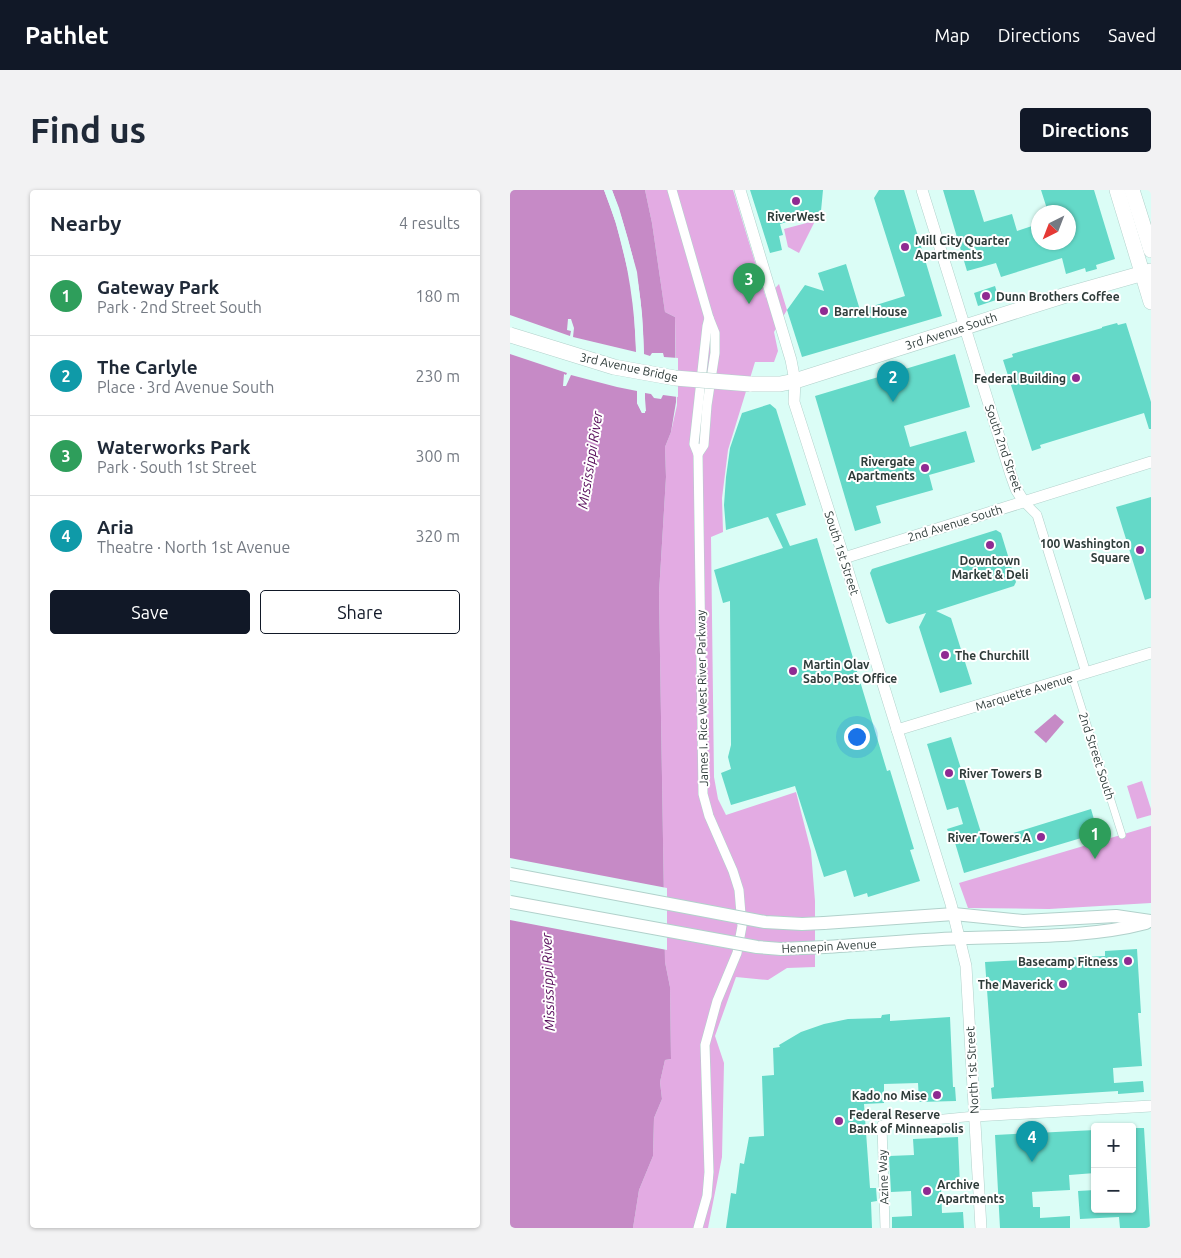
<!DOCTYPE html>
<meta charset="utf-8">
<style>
body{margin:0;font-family:Ubuntu,sans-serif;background:#f2f2f3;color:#1f2937}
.controls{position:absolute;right:15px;bottom:15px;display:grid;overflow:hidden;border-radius:5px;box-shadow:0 1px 4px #0004}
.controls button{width:45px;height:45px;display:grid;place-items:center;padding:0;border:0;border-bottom:1px solid #e0e1e3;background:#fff;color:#1f2937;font:25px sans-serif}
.compass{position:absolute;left:521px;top:15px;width:45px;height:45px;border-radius:50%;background:#fff;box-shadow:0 1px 4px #0004;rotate:222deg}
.you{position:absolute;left:346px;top:546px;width:18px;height:18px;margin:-12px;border:4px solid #fff;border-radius:50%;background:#1a73e8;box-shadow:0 0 0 8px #1a73e833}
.badge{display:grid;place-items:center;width:32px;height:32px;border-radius:50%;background:#111827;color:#fff;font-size:16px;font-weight:700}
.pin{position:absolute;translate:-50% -41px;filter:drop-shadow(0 1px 2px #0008)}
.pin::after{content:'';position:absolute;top:26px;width:18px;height:15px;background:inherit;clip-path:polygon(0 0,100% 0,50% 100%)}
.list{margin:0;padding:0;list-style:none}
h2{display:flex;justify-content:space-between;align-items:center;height:65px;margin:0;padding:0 20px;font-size:21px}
h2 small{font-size:16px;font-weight:400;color:#747a83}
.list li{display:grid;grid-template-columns:32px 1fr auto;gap:15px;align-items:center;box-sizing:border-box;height:80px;padding:0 20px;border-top:1px solid #e0e1e3}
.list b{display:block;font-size:19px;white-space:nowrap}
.list p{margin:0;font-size:16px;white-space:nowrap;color:#747a83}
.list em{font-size:16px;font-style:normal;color:#747a83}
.actions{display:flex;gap:10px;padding:15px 20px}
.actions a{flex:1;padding:11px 0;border:1px solid #111827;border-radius:5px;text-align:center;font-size:18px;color:#111827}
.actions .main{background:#111827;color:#fff}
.map{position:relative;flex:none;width:641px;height:1038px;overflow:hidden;border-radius:5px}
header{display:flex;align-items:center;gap:30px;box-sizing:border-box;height:70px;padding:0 25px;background:#111827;color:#fff}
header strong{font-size:24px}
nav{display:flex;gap:28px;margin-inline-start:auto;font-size:18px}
.intro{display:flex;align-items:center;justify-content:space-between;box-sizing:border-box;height:120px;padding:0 30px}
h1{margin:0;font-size:35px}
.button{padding:12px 22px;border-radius:5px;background:#111827;color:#fff;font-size:18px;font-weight:700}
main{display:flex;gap:30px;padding:0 30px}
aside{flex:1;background:#fff;border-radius:5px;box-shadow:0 1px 4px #0004}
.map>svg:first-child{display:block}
.green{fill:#e3abe3}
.water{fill:#c68ac6}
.pier{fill:#dbfdf6}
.building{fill:#64d9c8}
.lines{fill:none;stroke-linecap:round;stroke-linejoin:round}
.pedestrian-casing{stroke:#b1d1cb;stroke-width:8}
.minor-casing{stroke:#b1d1cb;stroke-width:10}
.tertiary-casing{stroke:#b1d1cb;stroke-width:12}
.secondary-casing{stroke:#b1d1cb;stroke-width:14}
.primary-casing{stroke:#b1d1cb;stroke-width:16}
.pedestrian{stroke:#fff;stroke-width:7}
.minor{stroke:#fff;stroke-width:9}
.tertiary{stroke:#fff;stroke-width:11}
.secondary{stroke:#fff;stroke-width:12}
.primary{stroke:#fff;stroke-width:15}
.secondary-bridge-casing{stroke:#b1d1cb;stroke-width:14;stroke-linecap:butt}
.primary-bridge-casing{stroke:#b1d1cb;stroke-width:16;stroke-linecap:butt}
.secondary-bridge{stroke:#fff;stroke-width:12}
.primary-bridge{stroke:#fff;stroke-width:15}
.poi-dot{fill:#8f2b92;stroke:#fff;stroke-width:2}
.labels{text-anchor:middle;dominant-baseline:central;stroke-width:4;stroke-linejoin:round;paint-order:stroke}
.poi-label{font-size:12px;font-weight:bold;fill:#2f3c3a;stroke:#fff;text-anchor:start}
.street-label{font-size:12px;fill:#2f3c3a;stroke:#fff}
.water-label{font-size:14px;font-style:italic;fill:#550a58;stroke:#fff}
</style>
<header>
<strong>Pathlet</strong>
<nav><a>Map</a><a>Directions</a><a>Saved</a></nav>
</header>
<div class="intro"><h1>Find us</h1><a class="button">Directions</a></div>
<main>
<aside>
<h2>Nearby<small>4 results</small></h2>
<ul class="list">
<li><span class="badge" style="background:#2e9e5b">1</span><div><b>Gateway Park</b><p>Park · 2nd Street South</p></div><em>180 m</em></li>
<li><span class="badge" style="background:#0f9aa8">2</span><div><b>The Carlyle</b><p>Place · 3rd Avenue South</p></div><em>230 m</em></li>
<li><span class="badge" style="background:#2e9e5b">3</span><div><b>Waterworks Park</b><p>Park · South 1st Street</p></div><em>300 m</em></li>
<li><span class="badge" style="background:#0f9aa8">4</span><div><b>Aria</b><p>Theatre · North 1st Avenue</p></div><em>320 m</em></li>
</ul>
<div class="actions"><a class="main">Save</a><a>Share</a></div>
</aside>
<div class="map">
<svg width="641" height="1038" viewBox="0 0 641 1038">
<rect width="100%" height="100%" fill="#dbfdf6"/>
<g class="green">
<polygon points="135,0 223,0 256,108 269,94 277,120 264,142 268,161 264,172 245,172 218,260 212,308 213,342 201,347 204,587 208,609 216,625 286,602 301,661 305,711 305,777 277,778 258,790 226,787 205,846 214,873 212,967 198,1038 123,1038 129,1000 143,966 144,928 152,909 150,892 155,870 161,869 160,797 155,772 149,403 156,287 155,257 161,242 167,215 165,127 155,122 142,33"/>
<polygon points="304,31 304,33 289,63 278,57 274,39"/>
<polygon points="632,591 641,619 641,625 627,629 617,596"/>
<polygon points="641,636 641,713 539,719 458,718 449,693"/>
</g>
<g class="water">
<path d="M0,0H94C122,69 128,139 127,213L132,223L136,221C133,189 135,157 132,126C129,83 117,41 102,0H135L142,33L155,122L165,127L166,212L161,242L155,257L156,287L149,403L155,772L160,797L161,869L155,870L150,892L152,909L144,928L143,966L129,1000L123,1038H0Z"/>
<polygon points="545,524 554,532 536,553 524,542"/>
</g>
<g class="pier">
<polygon points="94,0 97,0 109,32 123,89 127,121 130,212 133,220 131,146 124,83 100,0 102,0 109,18 127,82 132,124 134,164 140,166 142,163 153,163 154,167 168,168 168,207 153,205 151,209 144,208 141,204 135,203 135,223 132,223 127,213 127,201 107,197 61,185 56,196 53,196 54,184 56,185 57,183 0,164 0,125 60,146 61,141 57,140 58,129 61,129 64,138 63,147 126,162 124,121 120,89 106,33"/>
<polygon points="0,668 157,698 157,760 0,730"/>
</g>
<g class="building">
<polygon points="240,0 313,0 311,21 300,24 302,29 294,31 293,27 270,34 273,45 269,46 272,60 260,63"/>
<polygon points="369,0 394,0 432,126 292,167 277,120 295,95 314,101 308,83 336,74 350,120 395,106 364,8"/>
<polygon points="433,0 464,0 474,32 502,24 507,41 528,34 528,52 558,52 558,22 538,22 531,0 584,0 605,69 586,75 587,79 576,82 575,78 556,84 552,68 491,87 486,73 457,81"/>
<polygon points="485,96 489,109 468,116 464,103"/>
<polygon points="607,133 608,135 616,133 641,212 641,239 639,239 634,223 530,255 531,258 522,261 493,170 503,167 502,164 592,138 592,137"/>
<polygon points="445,164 460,217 394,236 400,257 456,241 465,272 419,285 423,300 366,316 371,333 345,341 305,206"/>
<polygon points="260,214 266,219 296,315 266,324 280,356 307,348 377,581 380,580 404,659 400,660 410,691 358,707 357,703 344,707 336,680 314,687 285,596 221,615 211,583 221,579 218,567 221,555 220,411 213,413 204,380 273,358 258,327 216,340 214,315 216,287 220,258 232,223"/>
<polygon points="641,307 641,408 635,410 606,317"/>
<polygon points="486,340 491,343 506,392 504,396 426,421 441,428 462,494 430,503 409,437 416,423 379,434 376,432 360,383 362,379"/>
<polygon points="441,547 474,652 581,619 588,643 454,683 443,646 440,647 437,639 453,634 448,617 437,620 417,554"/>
<polygon points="627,759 631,823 628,823 632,876 603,878 604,893 633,891 634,902 608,904 608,901 482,909 481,898 484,897 475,772 595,766 595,761"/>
<polygon points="380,824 380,831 440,827 443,897 445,897 446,911 409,912 408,893 374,894 374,913 354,914 360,998 366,998 367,1011 361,1012 362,1038 216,1038 221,1003 226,1004 230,973 234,974 239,947 254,946 252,886 264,885 263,858 270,857 269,855 291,842 314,834 338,829 371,828 372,825"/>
<polygon points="622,938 634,938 640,1038 610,1038 609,1027 570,1029 568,1001 585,1000 585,1019 622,1019"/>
<polygon points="585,940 585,983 559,985 560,1000 522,1002 523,1017 530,1017 530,1028 560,1026 560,1038 490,1038 485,945"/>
<polygon points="448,947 450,997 431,998 432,1023 453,1022 454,1038 382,1038 382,1027 402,1026 401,1001 381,1002 379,966 404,965 403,949"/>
</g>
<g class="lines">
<defs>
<polyline id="pedestrian" points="562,487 612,645"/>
<g id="minor">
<polyline points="162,0 199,128 205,143 205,163 197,215 194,255 188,264"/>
<polyline points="514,312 527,325 576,483"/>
<polyline points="188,1038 197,1006 199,982 195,855 207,811 227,763 232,736 229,700 223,681 199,626 193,604 188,264 184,254 197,136 199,128"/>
<polyline points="375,1038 372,935 465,926"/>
</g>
<g id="tertiary">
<polyline points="230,0 281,170 285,191 284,212 334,368 441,714 456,776 471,1038"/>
<polyline points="412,0 501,285 506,299 514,312"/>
<polyline points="334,368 641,272"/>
<polyline points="387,540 641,463"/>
<polyline points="465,926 641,916"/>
</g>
<g id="secondary">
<polyline points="314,733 444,724 513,731 606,726 641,731"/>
<path d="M315,757C361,754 406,750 452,748C511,746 580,748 636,733"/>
</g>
<g id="primary">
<polyline points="607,0 641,112"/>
<polyline points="622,0 641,60"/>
<polyline points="240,194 270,194 285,191 556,105 641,81"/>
</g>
</defs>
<use href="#pedestrian" class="pedestrian-casing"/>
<use href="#minor" class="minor-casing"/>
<use href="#tertiary" class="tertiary-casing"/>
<use href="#secondary" class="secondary-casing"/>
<use href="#primary" class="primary-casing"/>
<use href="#pedestrian" class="pedestrian"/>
<use href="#minor" class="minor"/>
<use href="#tertiary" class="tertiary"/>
<use href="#secondary" class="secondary"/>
<use href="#primary" class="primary"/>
<defs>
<g id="secondary-bridge">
<polyline points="0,684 255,732 292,734 314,733"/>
<polyline points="0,712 247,757 271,759 315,757"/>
</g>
<polyline id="primary-bridge" points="0,145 104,177 165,188 240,194"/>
</defs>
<use href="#secondary-bridge" class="secondary-bridge-casing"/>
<use href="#primary-bridge" class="primary-bridge-casing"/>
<use href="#secondary-bridge" class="secondary-bridge"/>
<use href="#primary-bridge" class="primary-bridge"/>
</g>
<g class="poi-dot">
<circle cx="286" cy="11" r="5"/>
<circle cx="395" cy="57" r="5"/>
<circle cx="476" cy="106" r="5"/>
<circle cx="314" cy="121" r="5"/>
<circle cx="566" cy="188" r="5"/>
<circle cx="415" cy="278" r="5"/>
<circle cx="480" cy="355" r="5"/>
<circle cx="630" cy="360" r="5"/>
<circle cx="435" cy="465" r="5"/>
<circle cx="283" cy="481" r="5"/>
<circle cx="439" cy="583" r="5"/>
<circle cx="531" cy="647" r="5"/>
<circle cx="618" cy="771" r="5"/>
<circle cx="553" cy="794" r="5"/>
<circle cx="427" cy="905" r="5"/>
<circle cx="329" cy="931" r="5"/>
<circle cx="417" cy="1001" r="5"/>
</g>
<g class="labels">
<g class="poi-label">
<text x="286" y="26" text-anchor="middle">RiverWest</text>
<text x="405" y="50">Mill City Quarter<tspan x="405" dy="14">Apartments</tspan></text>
<text x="486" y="106">Dunn Brothers Coffee</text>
<text x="324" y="121">Barrel House</text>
<text x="556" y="188" text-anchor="end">Federal Building</text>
<text x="405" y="271" text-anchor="end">Rivergate<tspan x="405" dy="14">Apartments</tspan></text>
<text x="620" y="353" text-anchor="end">100 Washington<tspan x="620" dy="14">Square</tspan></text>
<text x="480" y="370" text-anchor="middle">Downtown<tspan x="480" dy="14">Market &amp; Deli</tspan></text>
<text x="445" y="465">The Churchill</text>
<text x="293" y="474">Martin Olav<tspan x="293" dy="14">Sabo Post Office</tspan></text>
<text x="449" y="583">River Towers B</text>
<text x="521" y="647" text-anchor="end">River Towers A</text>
<text x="608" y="771" text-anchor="end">Basecamp Fitness</text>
<text x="543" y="794" text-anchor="end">The Maverick</text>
<text x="417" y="905" text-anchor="end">Kado no Mise</text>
<text x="339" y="924">Federal Reserve<tspan x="339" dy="14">Bank of Minneapolis</tspan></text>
<text x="427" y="994">Archive<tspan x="427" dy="14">Apartments</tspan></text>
</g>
<g class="street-label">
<text transform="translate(441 141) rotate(-18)">3rd Avenue South</text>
<text transform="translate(119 177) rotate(12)">3rd Avenue Bridge</text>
<text transform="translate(494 258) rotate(71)">South 2nd Street</text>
<text transform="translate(445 333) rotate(-17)">2nd Avenue South</text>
<text transform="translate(332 363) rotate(72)">South 1st Street</text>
<text transform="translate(514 502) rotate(-17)">Marquette Avenue</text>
<text transform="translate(192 508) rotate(-91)">James I. Rice West River Parkway</text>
<text transform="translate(587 566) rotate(72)">2nd Street South</text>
<text transform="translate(319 756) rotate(-3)">Hennepin Avenue</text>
<text transform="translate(462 880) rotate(-93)">North 1st Street</text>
<text transform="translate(373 987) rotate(-92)">Azine Way</text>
</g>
<g class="water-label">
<text transform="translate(80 270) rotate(-81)">Mississippi River</text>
<text transform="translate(38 792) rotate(-92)">Mississippi River</text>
</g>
</g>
</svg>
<div class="controls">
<button>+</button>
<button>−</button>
</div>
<svg class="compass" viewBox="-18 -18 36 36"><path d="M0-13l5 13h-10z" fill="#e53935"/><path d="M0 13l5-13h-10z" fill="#747a83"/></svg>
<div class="you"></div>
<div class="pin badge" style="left:585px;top:669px;background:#2e9e5b">1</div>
<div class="pin badge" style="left:383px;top:212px;background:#0f9aa8">2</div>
<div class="pin badge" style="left:239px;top:114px;background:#2e9e5b">3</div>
<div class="pin badge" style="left:522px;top:972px;background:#0f9aa8">4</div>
</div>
</main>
